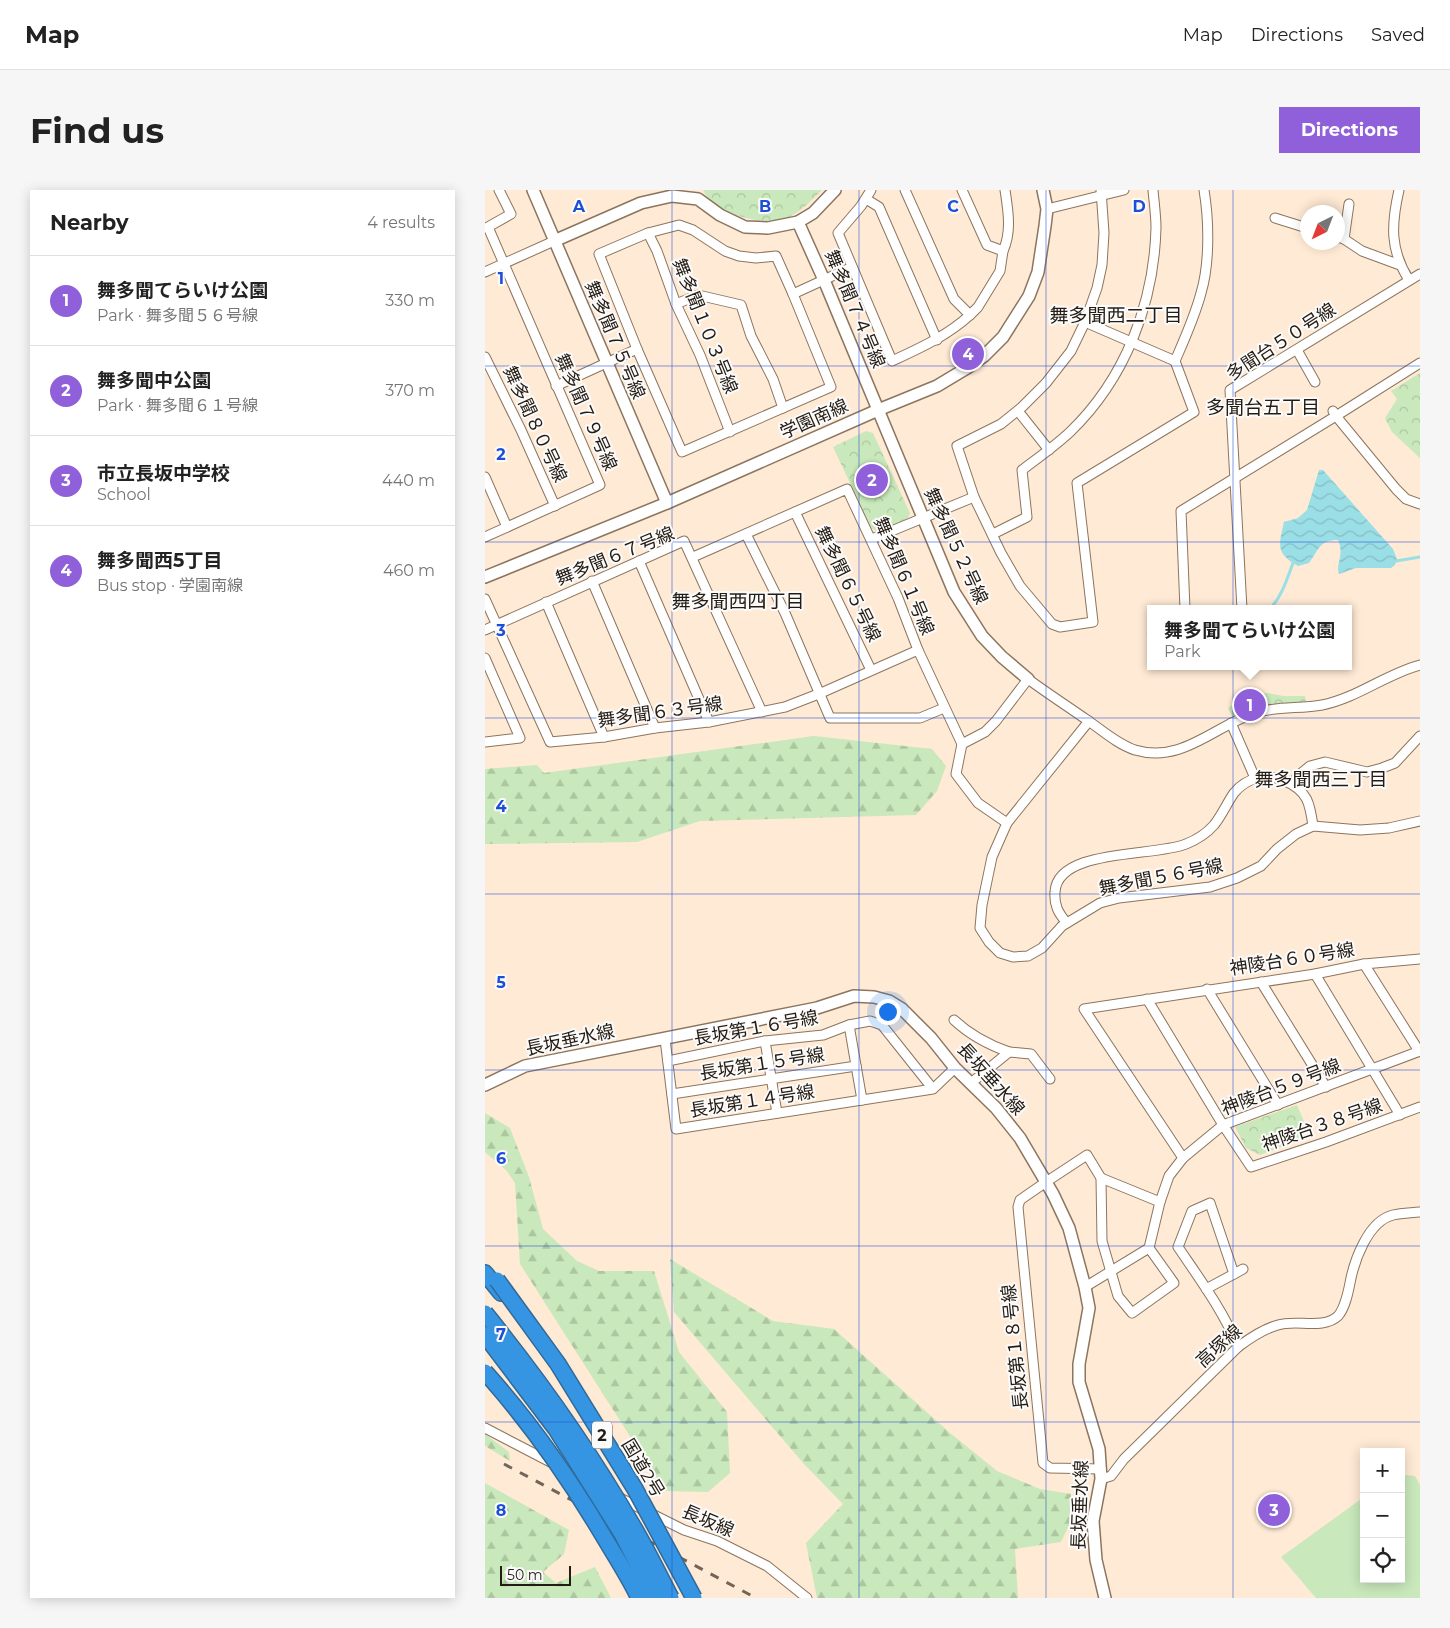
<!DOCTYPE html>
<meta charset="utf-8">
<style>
body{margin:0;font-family:Montserrat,"Noto Sans JP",sans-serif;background:#f6f6f6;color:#222}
.controls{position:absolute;right:15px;bottom:15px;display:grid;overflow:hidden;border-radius:0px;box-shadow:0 2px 12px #0003}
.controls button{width:45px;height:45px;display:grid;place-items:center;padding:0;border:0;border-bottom:1px solid #e0e0e0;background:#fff;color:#222;font:25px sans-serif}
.compass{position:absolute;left:815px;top:15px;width:45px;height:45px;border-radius:50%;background:#fff;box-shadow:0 2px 12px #0003;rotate:222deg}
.scale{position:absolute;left:15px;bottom:12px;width:71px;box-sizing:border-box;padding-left:5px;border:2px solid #241b12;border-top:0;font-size:14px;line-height:18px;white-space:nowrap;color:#241b12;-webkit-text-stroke:4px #fbfbfb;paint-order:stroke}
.you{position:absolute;left:402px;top:821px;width:18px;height:18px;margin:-12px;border:4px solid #fff;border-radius:50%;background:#1a73e8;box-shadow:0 0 0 8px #1a73e833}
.badge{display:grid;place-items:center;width:32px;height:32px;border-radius:50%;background:#8f60da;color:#fff;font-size:16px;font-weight:700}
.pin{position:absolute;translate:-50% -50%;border:2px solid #fff;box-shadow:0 1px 5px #0006}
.popup{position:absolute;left:662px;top:415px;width:205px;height:65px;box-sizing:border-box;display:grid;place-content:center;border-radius:0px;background:#fff;filter:drop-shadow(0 1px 4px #0005);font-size:16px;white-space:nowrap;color:#767676}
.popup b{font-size:19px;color:#222}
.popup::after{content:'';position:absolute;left:50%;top:100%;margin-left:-10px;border:10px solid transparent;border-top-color:#fff}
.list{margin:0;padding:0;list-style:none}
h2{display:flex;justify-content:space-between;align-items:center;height:65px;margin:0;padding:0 20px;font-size:21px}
h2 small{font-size:16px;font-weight:400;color:#767676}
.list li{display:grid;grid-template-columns:32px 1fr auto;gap:15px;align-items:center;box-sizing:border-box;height:90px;padding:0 20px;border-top:1px solid #e0e0e0}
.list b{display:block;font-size:19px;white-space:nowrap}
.list p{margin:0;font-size:16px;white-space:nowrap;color:#767676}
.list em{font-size:16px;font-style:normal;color:#767676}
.icon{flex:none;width:28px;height:28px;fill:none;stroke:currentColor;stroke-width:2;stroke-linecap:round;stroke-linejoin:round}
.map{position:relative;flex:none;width:935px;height:1408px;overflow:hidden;border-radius:0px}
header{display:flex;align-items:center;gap:30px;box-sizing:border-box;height:70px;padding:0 25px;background:#fff;border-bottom:1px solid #e0e0e0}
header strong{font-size:24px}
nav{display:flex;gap:28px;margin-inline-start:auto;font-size:18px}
.intro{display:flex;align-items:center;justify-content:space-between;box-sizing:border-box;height:120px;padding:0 30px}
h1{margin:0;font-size:35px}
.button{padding:12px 22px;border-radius:0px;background:#8f60da;color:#fff;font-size:18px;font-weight:700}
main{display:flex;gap:30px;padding:0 30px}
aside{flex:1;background:#fff;border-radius:0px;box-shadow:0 2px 12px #0003}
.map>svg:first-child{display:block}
.forest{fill:url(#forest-firs)}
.park{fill:url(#park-crowns)}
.pitch{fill:#c9e8bb}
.water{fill:url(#water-waves)}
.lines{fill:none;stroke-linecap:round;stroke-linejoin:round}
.stream{stroke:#9adee6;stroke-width:3}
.street-casing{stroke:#8c755e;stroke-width:11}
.secondary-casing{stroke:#8c755e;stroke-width:14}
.highway-casing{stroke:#306a99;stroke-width:18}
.street{stroke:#fff;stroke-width:9}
.secondary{stroke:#fff;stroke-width:11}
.highway{stroke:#3695e2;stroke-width:15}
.rail{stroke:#726558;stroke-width:3;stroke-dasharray:9 9;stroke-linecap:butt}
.highway-bridge-casing{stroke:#306a99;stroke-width:18;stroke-linecap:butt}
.highway-bridge{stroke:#3695e2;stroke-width:15}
.grid{fill:none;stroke:#1d4ed8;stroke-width:1;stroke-opacity:0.55}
.labels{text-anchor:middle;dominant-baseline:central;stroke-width:4;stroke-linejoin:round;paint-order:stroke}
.shield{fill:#fbfbfb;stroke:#645e58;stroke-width:1}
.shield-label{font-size:16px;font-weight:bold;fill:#241b12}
.street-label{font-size:18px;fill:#241b12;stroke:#fbfbfb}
.neighbourhood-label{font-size:19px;fill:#241b12;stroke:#fbfbfb}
.grid-label{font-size:16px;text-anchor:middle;font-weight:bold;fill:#1d4ed8;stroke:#fbfbfb;stroke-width:4;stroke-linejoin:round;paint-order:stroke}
</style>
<header>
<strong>Map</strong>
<nav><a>Map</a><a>Directions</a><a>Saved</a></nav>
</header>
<div class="intro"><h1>Find us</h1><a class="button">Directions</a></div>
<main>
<aside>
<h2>Nearby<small>4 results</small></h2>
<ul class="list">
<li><span class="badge">1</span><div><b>舞多聞てらいけ公園</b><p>Park · 舞多聞５６号線</p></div><em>330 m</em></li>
<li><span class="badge">2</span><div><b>舞多聞中公園</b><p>Park · 舞多聞６１号線</p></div><em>370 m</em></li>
<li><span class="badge">3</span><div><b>市立長坂中学校</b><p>School</p></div><em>440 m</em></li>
<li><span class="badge">4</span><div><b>舞多聞西5丁目</b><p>Bus stop · 学園南線</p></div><em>460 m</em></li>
</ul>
</aside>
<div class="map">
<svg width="935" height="1408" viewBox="0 0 935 1408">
<defs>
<pattern id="forest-firs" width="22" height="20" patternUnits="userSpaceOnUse" patternTransform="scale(1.25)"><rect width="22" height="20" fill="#c9e8bb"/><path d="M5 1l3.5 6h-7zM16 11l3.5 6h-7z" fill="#acc6a0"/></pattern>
<pattern id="park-crowns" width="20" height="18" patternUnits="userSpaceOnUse" patternTransform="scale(1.25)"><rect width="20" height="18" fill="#c9e8bb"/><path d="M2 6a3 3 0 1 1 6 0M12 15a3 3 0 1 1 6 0" fill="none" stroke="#acc6a0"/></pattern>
<pattern id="water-waves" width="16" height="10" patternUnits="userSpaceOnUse" patternTransform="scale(1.25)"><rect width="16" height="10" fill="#9adee6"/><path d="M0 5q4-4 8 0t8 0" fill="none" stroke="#85bec4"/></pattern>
</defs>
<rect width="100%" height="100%" fill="#ffead5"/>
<g class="forest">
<polygon points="329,546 447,559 461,576 452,601 431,625 215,631 152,652 0,654 0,579 52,575 59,583"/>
<polygon points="0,923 25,938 44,987 58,1039 92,1071 114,1081 169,1081 194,1162 242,1222 245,1283 223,1302 180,1301 35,1074 30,993 22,981 0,962"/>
<polygon points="185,1069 288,1131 349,1139 465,1243 512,1281 555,1299 586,1304 585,1333 576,1352 530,1359 533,1408 332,1408 321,1353 358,1314 319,1274 189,1122"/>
<polygon points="0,1244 24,1262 25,1271 0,1256"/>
<polygon points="0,1293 84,1340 79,1364 58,1382 71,1393 110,1377 126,1408 0,1408"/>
</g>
<g class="park">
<path d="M218,0H337C327,10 318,20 304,27C280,38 229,24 218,0Z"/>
<polygon points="935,183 935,268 907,242 900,228 912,209 906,201"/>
<polygon points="381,241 388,243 425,323 423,328 393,342 386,338 348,257"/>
<path d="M783,503L798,506H820L821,513L777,515L765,518L747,526L743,518C756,509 767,505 783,503Z"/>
<polygon points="812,915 825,946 775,965 761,958 750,937"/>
</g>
<polygon class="pitch" points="920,1285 930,1286 935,1295 935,1408 831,1408 796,1367 879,1307 879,1389 916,1389 916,1288"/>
<path class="water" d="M834,280H838L908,359L912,369L910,375L906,378H871L854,384C850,374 860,366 853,350C834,350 834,360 824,373L813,376C790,363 794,355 799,332L813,328L822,320Z"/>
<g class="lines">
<g class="stream">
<polyline points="911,371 935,367"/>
<path d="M785,419C797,406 802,389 808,373"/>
<polyline points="663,444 666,443"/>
</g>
<defs>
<g id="street">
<path d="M386,0L376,16L353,43L407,171C435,158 462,146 485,125"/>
<polyline points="420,0 469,109 485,125 493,117 515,81 518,61"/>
<path d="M477,0L502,55L518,61C527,42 523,20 520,0"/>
<path d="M616,0L619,43L617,75L612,98L600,132L586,161L561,193L537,217L516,234L472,256L489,307L516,363L535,396L567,434L575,437L608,432L592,293L709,222L690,171C700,148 710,126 716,103C725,73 724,30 719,0"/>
<path d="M914,0C906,35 905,60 924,90"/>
<polyline points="381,9 394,17 452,150"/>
<polyline points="562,19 639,0"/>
<polyline points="790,28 822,38"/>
<polyline points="163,43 172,61 191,114 215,165 245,242"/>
<polyline points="852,47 859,49 877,61 915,75"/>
<polyline points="859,49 864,14"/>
<polyline points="0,82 69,51"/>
<polyline points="191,114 213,105 256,115 266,146 288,189 298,218"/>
<polyline points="600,132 690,171"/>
<polyline points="152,159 114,64 163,43 194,35 208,40 240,61 254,66 271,68 291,66 308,104"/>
<polyline points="812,160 830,192"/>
<polyline points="0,167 36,240 70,316"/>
<polyline points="71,196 152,159 197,262 346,197 308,104 367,77"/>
<polyline points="533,221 564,260"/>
<polyline points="848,221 851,226 935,173"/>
<polyline points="0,287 22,337"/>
<polyline points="310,322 386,480"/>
<polyline points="261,344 300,423 345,528 435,528 459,518"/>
<path d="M508,344L542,327L537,280C553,268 570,256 585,242C640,189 669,114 671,38C671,25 669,12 668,0"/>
<polyline points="0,347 115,295 3,37 26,24 14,0"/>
<polyline points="387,349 489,307"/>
<path d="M208,367L362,299L413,408L433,460L477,554L500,542L511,531L543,489C562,503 582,516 602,530C617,540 632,554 650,560C697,574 729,536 770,523C790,516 816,519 837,515C872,508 901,484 935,475"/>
<polyline points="154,371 224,532"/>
<polyline points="107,391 170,538"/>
<polyline points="0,409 65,552 119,547 170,538 224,532 300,517 336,503 433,460"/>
<polyline points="61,412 119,547"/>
<polyline points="700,419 696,321 851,226 911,299 921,309 935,314"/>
<polyline points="757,419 745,200 935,84"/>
<polyline points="0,440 199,351 277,522"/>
<polyline points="0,468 35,548 0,552"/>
<polyline points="604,531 522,633 507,667 497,715 495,738 504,752 515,763 528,767 543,766 557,758 577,736 615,713 634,708 725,697 752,688 776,676 792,659 811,644 828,636 875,640 904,638 935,631"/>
<polyline points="746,533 770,588"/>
<polyline points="477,554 471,584 493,613 522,633"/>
<polyline points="807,594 814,585 825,576 840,572 882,582 897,578 910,573 935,546"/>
<path d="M582,733C573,723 569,715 570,702C572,658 670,667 701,654C711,650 722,643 729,635C737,625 742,613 749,603C762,587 782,583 800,591C823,601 825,614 828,636"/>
<polyline points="879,774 934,861"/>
<polyline points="830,784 915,925"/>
<polyline points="776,792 841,897"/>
<polyline points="722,799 793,915"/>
<polyline points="662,809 738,935 766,977 841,952 935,917"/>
<path d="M469,830C485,845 504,855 524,862"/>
<polyline points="180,849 191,939 377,910"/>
<polyline points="280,851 292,923"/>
<polyline points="183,871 280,851 338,845 364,835"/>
<polyline points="486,893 524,862 546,864 565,889"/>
<polyline points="448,899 397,835 385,831 364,835 377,910 448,899 470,878"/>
<polyline points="187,904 371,876"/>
<polyline points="698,968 599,819 830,784 879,774 935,769"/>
<polyline points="616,988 675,1012"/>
<polyline points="749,1084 758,1079"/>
<polyline points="600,1097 664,1058 675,1012 684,986 698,968 738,935 935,861"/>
<path d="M721,1099L749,1084L725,1013L707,1021L693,1057C714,1088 739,1122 753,1157"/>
<polyline points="0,1238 102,1291"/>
<polyline points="616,1279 565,1278 558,1273 533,1017 535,1010 561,992 602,965 616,988 617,1051 633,1106 647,1123 689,1093 664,1058"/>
<path d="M616,1289L626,1286L639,1269L753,1157C765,1148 778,1139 793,1135C811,1129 838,1140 853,1126C860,1118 863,1103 865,1093C869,1071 883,1031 908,1025C917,1023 926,1023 935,1022"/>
<polyline points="131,1306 199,1340 232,1351 282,1376 322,1408"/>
</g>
<g id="secondary">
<polyline points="48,0 182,313"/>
<polyline points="313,32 339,90 469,402 497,446 517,467 543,489"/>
<polyline points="69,51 156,13 187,6 213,9 235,25 260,37 283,38 313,32 328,23 350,0"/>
<polyline points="0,387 182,313 393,220 452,196 482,178 499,166 518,147 544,106 553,82 560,36 562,19 558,0"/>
<polyline points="0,895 40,876 332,818 369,806 389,807 404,811 417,819 446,848 470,878 511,918 535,948 568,1004 584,1038 600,1097 604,1118 594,1174 594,1192 614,1259 616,1289 608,1331 611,1370 620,1408"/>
</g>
<polyline id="highway" points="0,1083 16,1103"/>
</defs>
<use href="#street" class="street-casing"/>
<use href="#secondary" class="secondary-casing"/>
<use href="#highway" class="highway-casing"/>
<use href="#street" class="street"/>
<use href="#secondary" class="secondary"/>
<use href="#highway" class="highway"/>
<polyline class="rail" points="19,1274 271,1408"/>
<defs>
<g id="highway-bridge">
<polyline points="12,1090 73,1174 150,1299 209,1408"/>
<path d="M0,1123C55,1191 105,1262 149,1338C162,1360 174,1385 186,1408"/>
<polyline points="0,1145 71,1239 137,1344 170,1408"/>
<path d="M0,1182C44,1231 82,1285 116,1342C129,1364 143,1385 154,1408"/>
</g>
</defs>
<use href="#highway-bridge" class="highway-bridge-casing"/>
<use href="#highway-bridge" class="highway-bridge"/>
</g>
<path class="grid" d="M187,0V1408M374,0V1408M561,0V1408M748,0V1408M0,176H935M0,352H935M0,528H935M0,704H935M0,880H935M0,1056H935M0,1232H935"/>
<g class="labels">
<rect class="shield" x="107" y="1231.5" width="20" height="27" rx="4"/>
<g class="shield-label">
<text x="117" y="1245">2</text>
</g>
<g class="street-label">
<text transform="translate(370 119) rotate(67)">舞多聞７４号線</text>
<text transform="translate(220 136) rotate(68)">舞多聞１０３号線</text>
<text transform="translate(130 150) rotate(67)">舞多聞７５号線</text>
<text transform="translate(796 152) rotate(-33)">多聞台５０号線</text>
<text transform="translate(101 222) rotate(66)">舞多聞７９号線</text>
<text transform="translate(329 229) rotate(-24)">学園南線</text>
<text transform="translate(50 234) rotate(65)">舞多聞８０号線</text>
<text transform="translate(471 356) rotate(65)">舞多聞５２号線</text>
<text transform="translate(130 366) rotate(-22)">舞多聞６７号線</text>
<text transform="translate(419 386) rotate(67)">舞多聞６１号線</text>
<text transform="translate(363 394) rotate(64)">舞多聞６５号線</text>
<text transform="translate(175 522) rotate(-8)">舞多聞６３号線</text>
<text transform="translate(676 687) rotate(-11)">舞多聞５６号線</text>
<text transform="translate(807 769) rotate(-9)">神陵台６０号線</text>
<text transform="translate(271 838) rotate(-10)">長坂第１６号線</text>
<text transform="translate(85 850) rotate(-12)">長坂垂水線</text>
<text transform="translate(277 874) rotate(-9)">長坂第１５号線</text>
<text transform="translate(506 889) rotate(48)">長坂垂水線</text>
<text transform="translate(796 897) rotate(-21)">神陵台５９号線</text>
<text transform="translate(267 911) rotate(-9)">長坂第１４号線</text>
<text transform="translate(837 935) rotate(-19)">神陵台３８号線</text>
<text transform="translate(734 1156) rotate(-42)">高塚線</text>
<text transform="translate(530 1157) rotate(-96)">長坂第１８号線</text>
<text transform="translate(158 1278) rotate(59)">国道2号</text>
<text transform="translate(595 1315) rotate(-88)">長坂垂水線</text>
<text transform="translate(223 1331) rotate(23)">長坂線</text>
</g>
<g class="neighbourhood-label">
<text x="631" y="125">舞多聞西二丁目</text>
<text x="778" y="217">多聞台五丁目</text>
<text x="253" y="411">舞多聞西四丁目</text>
<text x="836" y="589">舞多聞西三丁目</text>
</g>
</g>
<g class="grid-label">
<text x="94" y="22">A</text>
<text x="280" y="22">B</text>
<text x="468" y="22">C</text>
<text x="654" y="22">D</text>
<text x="16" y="94">1</text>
<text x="16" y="270">2</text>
<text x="16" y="446">3</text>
<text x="16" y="622">4</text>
<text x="16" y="798">5</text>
<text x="16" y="974">6</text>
<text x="16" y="1150">7</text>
<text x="16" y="1326">8</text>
</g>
</svg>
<div class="controls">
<button>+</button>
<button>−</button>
<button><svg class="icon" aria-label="locate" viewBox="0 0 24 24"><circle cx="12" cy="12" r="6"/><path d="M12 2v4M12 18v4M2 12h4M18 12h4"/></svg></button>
</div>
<svg class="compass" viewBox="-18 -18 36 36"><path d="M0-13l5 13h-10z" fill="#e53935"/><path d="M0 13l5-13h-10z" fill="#767676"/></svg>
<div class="scale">50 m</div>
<div class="you"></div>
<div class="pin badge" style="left:765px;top:515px">1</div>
<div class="popup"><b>舞多聞てらいけ公園</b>Park</div>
<div class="pin badge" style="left:387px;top:290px">2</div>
<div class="pin badge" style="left:789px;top:1320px">3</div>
<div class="pin badge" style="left:483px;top:164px">4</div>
</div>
</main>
